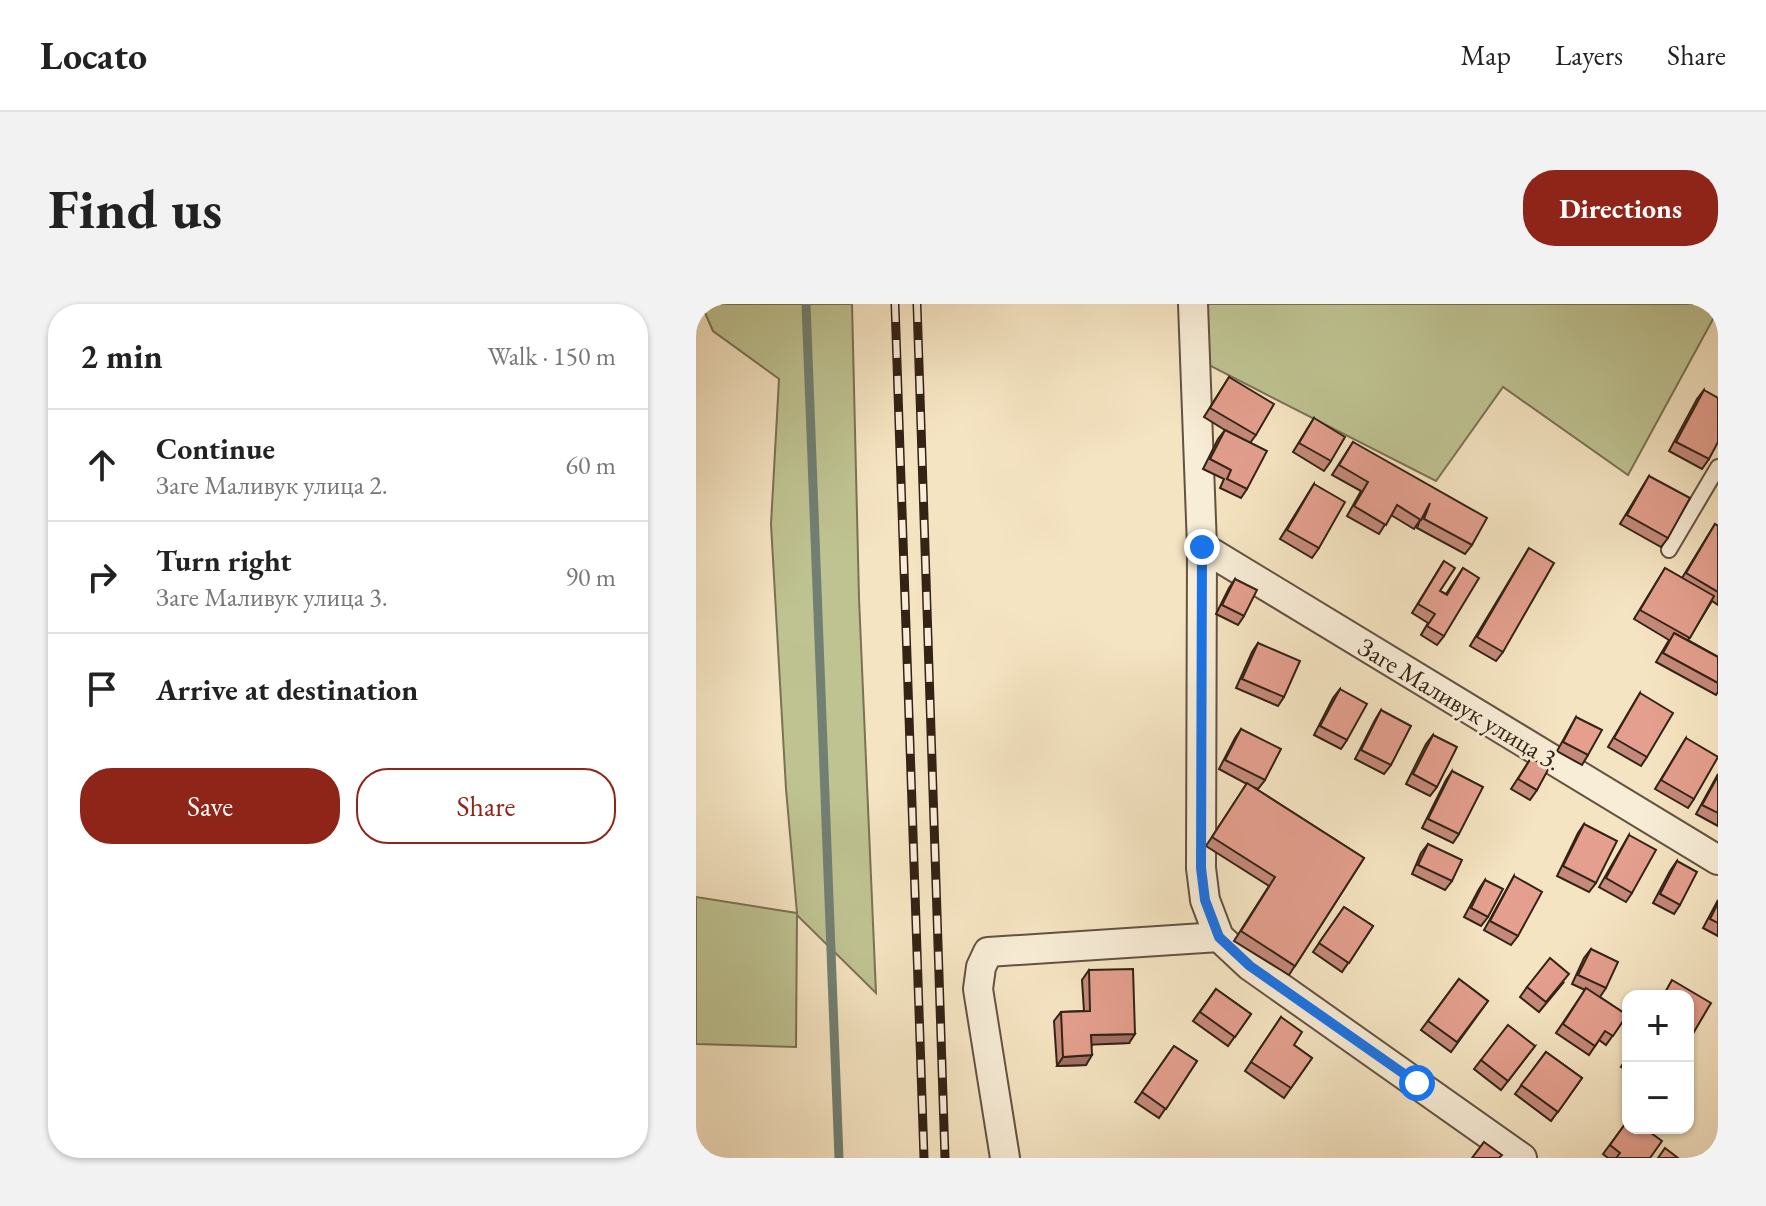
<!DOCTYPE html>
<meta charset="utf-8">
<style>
body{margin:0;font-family:"EB Garamond",serif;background:#f2f2f2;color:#222}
.controls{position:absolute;right:24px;bottom:24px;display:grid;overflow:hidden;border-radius:16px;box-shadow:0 2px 6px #0004}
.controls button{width:72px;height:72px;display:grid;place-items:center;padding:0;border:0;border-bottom:2px solid #e0e0e0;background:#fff;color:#222;font:40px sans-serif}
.stop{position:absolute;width:24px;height:24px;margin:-18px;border:6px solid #1a73e8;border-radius:50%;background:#fff}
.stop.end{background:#1a73e8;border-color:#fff;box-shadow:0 2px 8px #0008}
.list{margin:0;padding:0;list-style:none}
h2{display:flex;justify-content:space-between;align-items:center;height:104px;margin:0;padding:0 32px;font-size:34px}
h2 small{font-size:26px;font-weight:400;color:#767676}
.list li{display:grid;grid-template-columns:52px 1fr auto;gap:24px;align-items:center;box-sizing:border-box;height:112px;padding:0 32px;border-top:2px solid #e0e0e0}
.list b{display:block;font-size:30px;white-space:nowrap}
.list p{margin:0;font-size:26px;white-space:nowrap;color:#767676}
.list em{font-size:26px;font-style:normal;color:#767676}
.actions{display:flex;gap:16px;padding:24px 32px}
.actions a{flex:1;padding:18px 0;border:2px solid #8f2418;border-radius:32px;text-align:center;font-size:28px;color:#8f2418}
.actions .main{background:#8f2418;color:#fff}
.icon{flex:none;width:44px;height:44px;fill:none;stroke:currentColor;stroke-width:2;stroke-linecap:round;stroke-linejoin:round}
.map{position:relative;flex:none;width:1022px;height:854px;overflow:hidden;border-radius:32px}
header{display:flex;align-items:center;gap:48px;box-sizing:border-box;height:112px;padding:0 40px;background:#fff;border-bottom:2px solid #e0e0e0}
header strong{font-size:38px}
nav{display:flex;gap:44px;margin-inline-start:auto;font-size:28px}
.intro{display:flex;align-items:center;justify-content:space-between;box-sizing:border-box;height:192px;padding:0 48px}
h1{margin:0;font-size:56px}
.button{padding:20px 36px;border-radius:32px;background:#8f2418;color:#fff;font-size:28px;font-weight:700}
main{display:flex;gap:48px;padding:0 48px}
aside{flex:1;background:#fff;border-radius:32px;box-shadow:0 2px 6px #0004}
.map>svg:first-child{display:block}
.grass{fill:#bfc392;stroke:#7a7254;stroke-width:2}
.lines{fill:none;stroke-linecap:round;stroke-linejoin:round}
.stream{stroke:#728073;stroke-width:9}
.lane-casing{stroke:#645240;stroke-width:18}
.street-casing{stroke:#645240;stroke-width:32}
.lane{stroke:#f8edd7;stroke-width:14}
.street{stroke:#f8edd7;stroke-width:28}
.rail-casing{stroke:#342215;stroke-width:9}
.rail{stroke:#f8edd7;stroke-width:6;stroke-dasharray:18;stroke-linecap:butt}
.wall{fill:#c4897a;stroke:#342215;stroke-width:2}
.shaded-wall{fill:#a06f63;stroke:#342215;stroke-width:2}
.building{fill:#e49f8e;stroke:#342215;stroke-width:2}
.route{stroke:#1a73e8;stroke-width:10}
.labels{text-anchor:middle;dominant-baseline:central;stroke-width:6;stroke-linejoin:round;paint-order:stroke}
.street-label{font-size:26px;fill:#342215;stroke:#f8edd7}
</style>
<header>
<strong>Locato</strong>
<nav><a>Map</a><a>Layers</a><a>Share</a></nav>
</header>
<div class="intro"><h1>Find us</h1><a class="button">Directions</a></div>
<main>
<aside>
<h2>2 min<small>Walk · 150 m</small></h2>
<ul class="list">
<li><svg class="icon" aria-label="ahead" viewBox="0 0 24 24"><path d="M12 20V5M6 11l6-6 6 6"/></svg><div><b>Continue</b><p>Заге Маливук улица 2.</p></div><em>60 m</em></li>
<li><svg class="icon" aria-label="right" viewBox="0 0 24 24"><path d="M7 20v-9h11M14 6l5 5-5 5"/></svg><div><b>Turn right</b><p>Заге Маливук улица 3.</p></div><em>90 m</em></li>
<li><svg class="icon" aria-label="arrive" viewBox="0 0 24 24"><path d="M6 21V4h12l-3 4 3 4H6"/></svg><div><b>Arrive at destination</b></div></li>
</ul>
<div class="actions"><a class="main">Save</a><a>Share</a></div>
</aside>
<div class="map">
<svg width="1022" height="854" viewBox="0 0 1022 854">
<rect width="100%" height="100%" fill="#f5e4c2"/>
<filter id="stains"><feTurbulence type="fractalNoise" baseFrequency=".0025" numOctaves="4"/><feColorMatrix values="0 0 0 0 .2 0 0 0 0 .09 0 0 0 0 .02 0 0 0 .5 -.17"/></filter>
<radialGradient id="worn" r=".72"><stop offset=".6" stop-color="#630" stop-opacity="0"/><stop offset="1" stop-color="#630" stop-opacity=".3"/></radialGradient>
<g class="grass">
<polygon points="5,0 156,0 163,294 180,689 101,611 100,743 0,740 0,593 101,609 90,485 75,220 83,75 17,27"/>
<polygon points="497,0 1022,0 1022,6 932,171 807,83 740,177 499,54"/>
</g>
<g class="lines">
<polyline class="stream" points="110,0 143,854"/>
<defs>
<polyline id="lane" points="973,246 1022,163"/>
<g id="street">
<polyline points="497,0 506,243 505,564 509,596 523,633 554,662 826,854"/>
<polyline points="506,243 1022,556"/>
<polyline points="309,854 282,685 285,663 292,648 523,633"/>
</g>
</defs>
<use href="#lane" class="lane-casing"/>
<use href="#street" class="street-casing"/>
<use href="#lane" class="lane"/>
<use href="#street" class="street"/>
<defs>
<g id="rail">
<polyline points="199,0 228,854"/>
<polyline points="221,0 249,854"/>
</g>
</defs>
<use href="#rail" class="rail-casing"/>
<use href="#rail" class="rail"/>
</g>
<g class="wall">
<polygon points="533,73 560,131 554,139 551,185 545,194 524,184 528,175 507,165 522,135 529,126 532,128 508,113"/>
<polygon points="1008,86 1013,155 1006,165 973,147 1001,95"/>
<polygon points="618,114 635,157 628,167 597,148"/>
<polygon points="657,138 776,241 769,250 721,224 724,216 718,225 695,211 683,230 651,212 665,187 636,171"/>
<polygon points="953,172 972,234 965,243 924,220"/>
<polygon points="618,180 623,244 616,254 584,235"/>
<polygon points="1019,220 1022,222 1022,301 1016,297 992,336 1022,353 1022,388 1020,391 960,358 973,336 938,315 969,264 986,274"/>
<polygon points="833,244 807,348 800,357 774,342"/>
<polygon points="748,257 744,287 750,290 767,264 748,332 741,341 725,331 732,319 716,309"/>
<polygon points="539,275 548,312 542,321 520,310 533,284"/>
<polygon points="562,339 588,393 582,402 540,384 556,348"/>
<polygon points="644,385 651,436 645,445 618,431 637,394"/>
<polygon points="944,389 951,453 945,462 912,443"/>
<polygon points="685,406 695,461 688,470 659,455 679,416"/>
<polygon points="880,413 892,451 886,461 861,447"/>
<polygon points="545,425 569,476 562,485 557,483 668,554 593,671 538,637 573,582 510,542 551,480 523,465 539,434"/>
<polygon points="737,431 741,483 734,492 710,480 730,440"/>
<polygon points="990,434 998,495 992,504 959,485"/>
<polygon points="835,454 841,486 834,496 815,485"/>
<polygon points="756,467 763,530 757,539 726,524 750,476"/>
<polygon points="1022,470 1022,522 1000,510"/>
<polygon points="888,520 900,579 893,588 861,572 882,529"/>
<polygon points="933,531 936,589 930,598 903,583"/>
<polygon points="732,540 756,577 749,586 716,570 725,549"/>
<polygon points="981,557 984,601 978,610 957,599 974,567"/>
<polygon points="818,572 822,632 815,641 788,626"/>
<polygon points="789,576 792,613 785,622 768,613 783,585"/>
<polygon points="1022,596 1022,632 1007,624"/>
<polygon points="648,603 677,622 646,668 617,648"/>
<polygon points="895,645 910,684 904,693 931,711 910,741 903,736 893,751 860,729 889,686 876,680 888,654"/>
<polygon points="393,666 433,739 396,740 390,761 361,762 358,717 365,708 388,707 386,676"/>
<polygon points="763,675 792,697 755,748 725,726"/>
<polygon points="867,679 843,708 824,693 831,683"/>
<polygon points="520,685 555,710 532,742 497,717"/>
<polygon points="585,713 598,741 616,754 588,794 549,767"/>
<polygon points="478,742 501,757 463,814 439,798"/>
<polygon points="839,742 805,786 778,765 785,756"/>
<polygon points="850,748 886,774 855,817 819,790"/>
<polygon points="932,752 932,767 925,763"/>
<polygon points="932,816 954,854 912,854 907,850"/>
</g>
<g class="shaded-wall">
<polygon points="439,730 433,739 389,741 395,731"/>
<polygon points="396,751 390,761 361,762 367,753"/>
</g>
<g class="building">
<polygon points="533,73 578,100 560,131 514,104"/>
<polygon points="1008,86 1022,94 1022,138 1013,155 980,138"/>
<polygon points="618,114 649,133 635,157 603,139"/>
<polygon points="529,126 571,147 551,185 531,175 535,166 514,155"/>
<polygon points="657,138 791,214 776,241 728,215 734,199 725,216 701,201 690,221 658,202 672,178 643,161"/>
<polygon points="953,172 994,194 972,234 931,211"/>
<polygon points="618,180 649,198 623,244 591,226"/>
<polygon points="1019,220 1022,222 1022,288 990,269"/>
<polygon points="833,244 858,259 807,348 781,333"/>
<polygon points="748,257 759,264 744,287 751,291 767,264 783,274 748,332 731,322 739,310 722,300"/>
<polygon points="969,264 1018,292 994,334 944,306"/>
<polygon points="539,275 561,286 548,312 526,301"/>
<polygon points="978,329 1022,353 1022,379 967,349"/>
<polygon points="562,339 604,357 588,393 546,375"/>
<polygon points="644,385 671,400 651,436 624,422"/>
<polygon points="944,389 977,409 951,453 918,434"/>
<polygon points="685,406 715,422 695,461 665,446"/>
<polygon points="880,413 906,426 892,451 867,438"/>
<polygon points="545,425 585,445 569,476 529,456"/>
<polygon points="737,431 761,443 741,483 717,470"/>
<polygon points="990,434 1022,453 998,495 965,476"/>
<polygon points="835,454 853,464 841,486 822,475"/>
<polygon points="756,467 787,483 763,530 732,515"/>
<polygon points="1022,472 1022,509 1006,501"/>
<polygon points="551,479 668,554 599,662 545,627 579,573 516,533"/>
<polygon points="888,520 921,537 900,579 867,562"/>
<polygon points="933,531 960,546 936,589 910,574"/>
<polygon points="732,540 766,556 756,577 722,561"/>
<polygon points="981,557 1001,568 984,601 964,590"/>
<polygon points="818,572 846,588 822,632 794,617"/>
<polygon points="789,576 807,585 792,613 775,604"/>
<polygon points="1022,599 1022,619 1014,615"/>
<polygon points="648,603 677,622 653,659 623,639"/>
<polygon points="895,645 922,658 910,684 882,671"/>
<polygon points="854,654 873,670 850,698 831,683"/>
<polygon points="437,665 439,730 395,731 396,751 367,753 365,708 394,707 393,666"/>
<polygon points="763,675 792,697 761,738 732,717"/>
<polygon points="976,676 1015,699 992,738 992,692 967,692"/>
<polygon points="890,684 931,711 917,732 909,727 899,742 867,720"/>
<polygon points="520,685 555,710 539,733 504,708"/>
<polygon points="585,713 606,728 598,741 616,754 595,784 555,758"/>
<polygon points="812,721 839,742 812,777 785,756"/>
<polygon points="478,742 501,757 470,805 446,788"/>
<polygon points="850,748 886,774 862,808 825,781"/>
<polygon points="932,816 932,824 948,824 966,837 954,854 920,854 924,849 914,841"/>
<polygon points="788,838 806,851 803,854 776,854"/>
<polygon points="969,844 982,854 962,854"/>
</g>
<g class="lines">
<polyline class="route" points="506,243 505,564 509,596 523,633 554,662 721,779"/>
</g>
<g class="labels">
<g class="street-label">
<text transform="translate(764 400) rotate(31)">Заге Маливук улица 3.</text>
</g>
</g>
<rect width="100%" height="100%" filter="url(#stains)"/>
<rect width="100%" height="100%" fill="url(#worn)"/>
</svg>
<div class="controls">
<button>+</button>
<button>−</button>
</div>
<div class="stop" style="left:721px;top:779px"></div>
<div class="stop end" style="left:506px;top:243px"></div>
</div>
</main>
